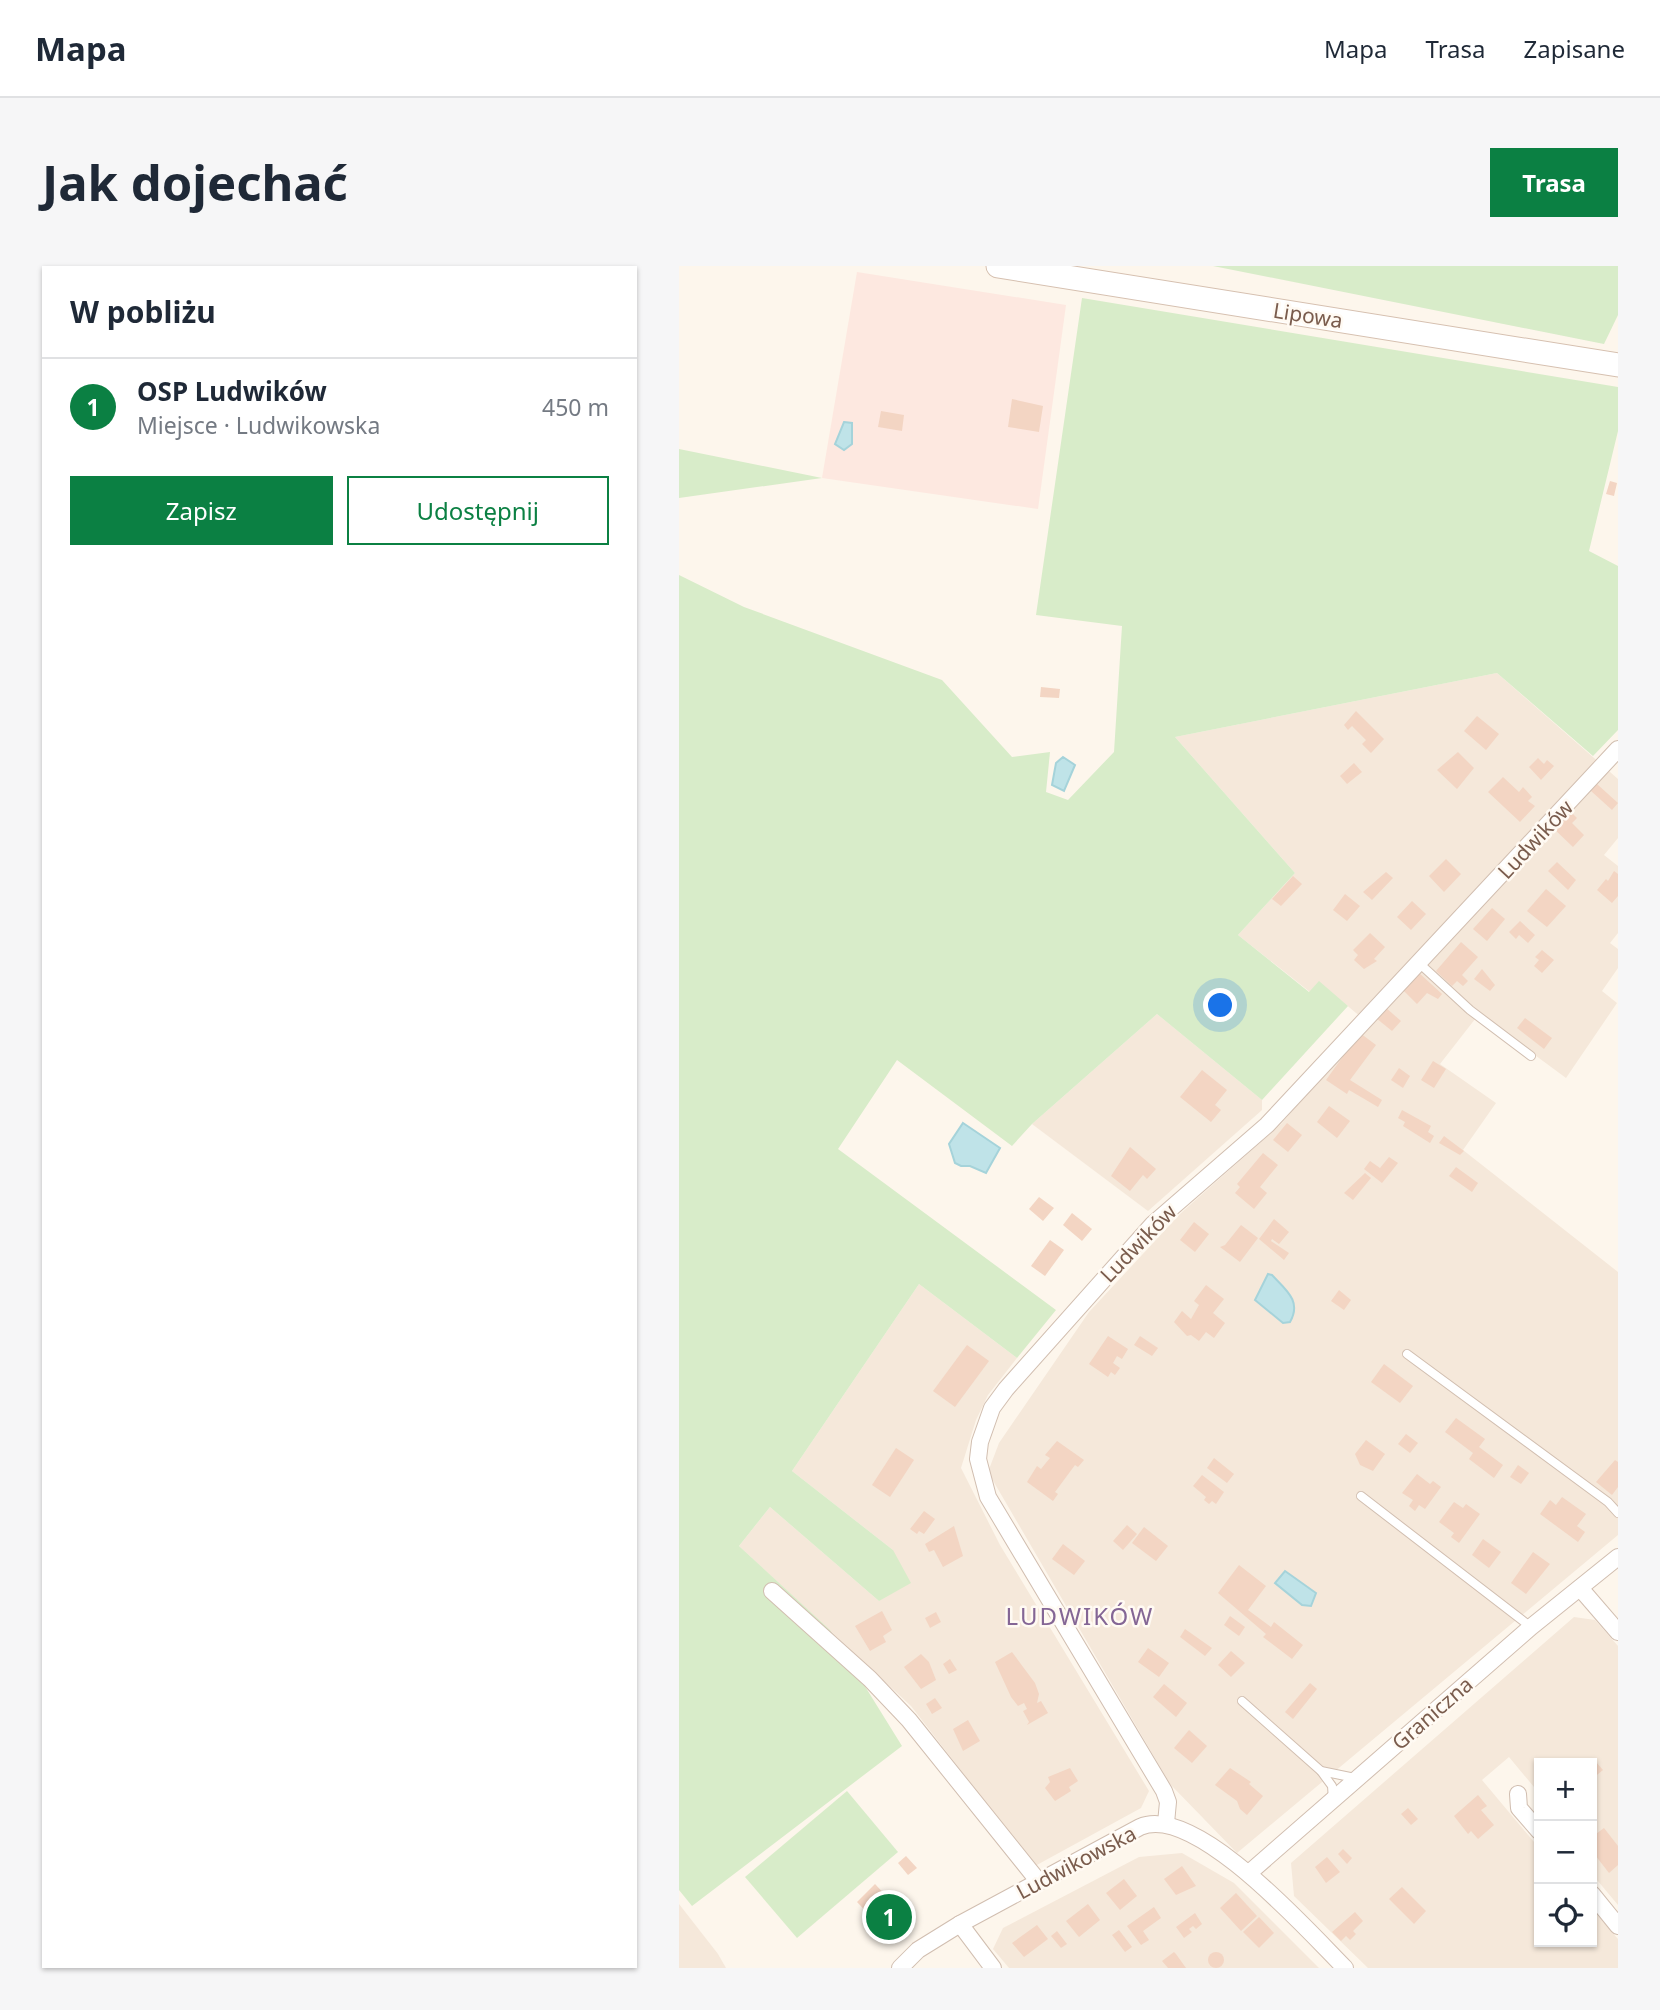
<!DOCTYPE html>
<html lang="pl">
<meta charset="utf-8">
<style>
body{margin:0;font-family:"Noto Sans",sans-serif;background:#f6f6f7;color:#1f2937}
.controls{position:absolute;right:21px;bottom:21px;display:grid;overflow:hidden;border-radius:0px;box-shadow:0 2px 5px #0004}
.controls button{width:63px;height:63px;display:grid;place-items:center;padding:0;border:0;border-bottom:2px solid #e0e1e3;background:#fff;color:#1f2937;font:35px sans-serif}
.you{position:absolute;left:542px;top:740px;width:24px;height:24px;margin:-18px;border:5px solid #fff;border-radius:50%;background:#1a73e8;box-shadow:0 0 0 10px #1a73e833}
.badge{display:grid;place-items:center;width:46px;height:46px;border-radius:50%;background:#0b8043;color:#fff;font-size:23px;font-weight:700}
.pin{position:absolute;translate:-50% -50%;border:4px solid #fff;box-shadow:0 2px 7px #0006}
.list{margin:0;padding:0;list-style:none}
h2{display:flex;justify-content:space-between;align-items:center;height:91px;margin:0;padding:0 28px;font-size:30px}
h2 small{font-size:23px;font-weight:400;color:#747a83}
.list li{display:grid;grid-template-columns:46px 1fr auto;gap:21px;align-items:center;box-sizing:border-box;height:98px;padding:0 28px;border-top:2px solid #e0e1e3}
.list b{display:block;font-size:26px;white-space:nowrap}
.list p{margin:0;font-size:23px;white-space:nowrap;color:#747a83}
.list em{font-size:23px;font-style:normal;color:#747a83}
.actions{display:flex;gap:14px;padding:21px 28px}
.actions a{flex:1;padding:16px 0;border:2px solid #0b8043;border-radius:0px;text-align:center;font-size:24px;color:#0b8043}
.actions .main{background:#0b8043;color:#fff}
.icon{flex:none;width:38px;height:38px;fill:none;stroke:currentColor;stroke-width:2;stroke-linecap:round;stroke-linejoin:round}
.map{position:relative;flex:none;width:939px;height:1702px;overflow:hidden;border-radius:0px}
header{display:flex;align-items:center;gap:42px;box-sizing:border-box;height:98px;padding:0 35px;background:#fff;border-bottom:2px solid #e0e1e3}
header strong{font-size:33px}
nav{display:flex;gap:38px;margin-inline-start:auto;font-size:24px}
.intro{display:flex;align-items:center;justify-content:space-between;box-sizing:border-box;height:168px;padding:0 42px}
h1{margin:0;font-size:49px}
.button{padding:18px 32px;border-radius:0px;background:#0b8043;color:#fff;font-size:24px;font-weight:700}
main{display:flex;gap:42px;padding:0 42px}
aside{flex:1;background:#fff;border-radius:0px;box-shadow:0 2px 5px #0004}
.map>svg:first-child{display:block}
.residential{fill:#f5e8da}
.commercial{fill:#fde8e0}
.green{fill:#d8ecc9}
.water{fill:#bfe3e8;stroke:#a5d3da;stroke-width:2}
.building{fill:#f3d5c3}
.lines{fill:none;stroke-linecap:round;stroke-linejoin:round}
.service-casing{stroke:#d1beb0;stroke-width:10}
.minor-casing{stroke:#d1beb0;stroke-width:18}
.secondary-casing{stroke:#d6c0b0;stroke-width:25}
.service{stroke:#fff;stroke-width:8}
.minor{stroke:#fff;stroke-width:16}
.secondary{stroke:#fff;stroke-width:23}
.labels{text-anchor:middle;dominant-baseline:central;stroke-width:5;stroke-linejoin:round;paint-order:stroke}
.street-label{font-size:21px;fill:#7a5c4d;stroke:#fffaf3}
.quarter-label{font-size:24px;letter-spacing:2px;fill:#846695;stroke:#fffaf3}
</style>
<header>
<strong>Mapa</strong>
<nav><a>Mapa</a><a>Trasa</a><a>Zapisane</a></nav>
</header>
<div class="intro"><h1>Jak dojechać</h1><a class="button">Trasa</a></div>
<main>
<aside>
<h2>W pobliżu<small></small></h2>
<ul class="list">
<li><span class="badge">1</span><div><b>OSP Ludwików</b><p>Miejsce · Ludwikowska</p></div><em>450 m</em></li>
</ul>
<div class="actions"><a class="main">Zapisz</a><a>Udostępnij</a></div>
</aside>
<div class="map">
<svg width="939" height="1702" viewBox="0 0 939 1702">
<rect width="100%" height="100%" fill="#fdf6ec"/>
<g class="residential">
<polygon points="818,407 939,513 939,572 925,589 939,600 939,667 931,677 939,683 939,702 923,725 938,737 887,812 800,748 761,798 817,837 784,884 939,1006 939,1269 558,1587 491,1518 309,1206 320,1177 410,1046 502,947 602,858 689,757 640,716 631,726 559,669 616,607 496,471"/>
<polygon points="478,748 583,834 583,844 469,945 353,858"/>
<polygon points="240,1018 338,1092 309,1129 297,1154 282,1202 321,1279 470,1525 462,1542 356,1600 232,1440 60,1280 91,1241 200,1335 214,1284 113,1205"/>
<polygon points="895,1351 916,1354 939,1380 939,1639 913,1608 913,1497 860,1497 860,1527 830,1491 803,1514 860,1582 860,1676 913,1676 913,1643 939,1673 939,1702 689,1702 615,1630 612,1597"/>
<polygon points="503,1587 555,1617 640,1702 330,1702 314,1683 324,1662 460,1591"/>
<polygon points="0,1638 39,1688 47,1702 0,1702"/>
</g>
<polygon class="commercial" points="178,6 387,39 359,243 143,212"/>
<g class="green">
<polygon points="534,0 939,0 939,49 925,78"/>
<polygon points="403,32 939,121 939,165 910,285 939,300 939,464 914,490 818,407 496,471 616,607 559,669 630,726 640,715 669,740 583,834 478,748 353,858 333,880 218,794 159,883 377,1044 338,1092 240,1018 113,1205 214,1284 232,1317 200,1335 91,1241 60,1280 151,1364 223,1480 13,1640 0,1624 0,309 65,341 263,414 333,491 371,486 367,526 389,534 435,486 443,360 357,349"/>
<polygon points="0,183 143,212 0,232"/>
<polygon points="168,1525 219,1586 118,1672 66,1611"/>
</g>
<g class="water">
<polygon points="165,156 173,157 173,178 165,184 156,178"/>
<polygon points="384,491 396,499 385,525 373,519 377,497"/>
<polygon points="284,857 321,882 307,907 291,900 282,900 276,897 270,878"/>
<path d="M589,1008L593,1009C607,1024 623,1035 611,1056L604,1057L576,1034Z"/>
<polygon points="606,1305 637,1327 632,1340 623,1339 596,1317"/>
</g>
<g class="building">
<polygon points="333,133 364,140 360,166 329,161"/>
<polygon points="202,145 225,149 223,165 199,161"/>
<polygon points="931,215 938,217 935,230 927,228"/>
<polygon points="362,421 381,423 380,432 361,431"/>
<polygon points="677,445 705,473 692,487 683,478 687,474 673,460 669,464 665,459"/>
<polygon points="798,450 820,468 807,484 785,465"/>
<polygon points="779,486 795,502 778,523 758,504"/>
<polygon points="859,492 865,498 868,494 875,500 862,514 850,501"/>
<polygon points="675,497 683,506 668,518 661,510"/>
<polygon points="824,511 840,526 844,521 853,531 849,535 856,540 841,556 809,526"/>
<polygon points="918,518 939,537 933,544 912,525"/>
<polygon points="893,547 898,552 893,557 905,569 894,581 872,560 883,548 888,552"/>
<polygon points="767,593 782,608 765,626 750,610"/>
<polygon points="878,596 897,614 889,624 869,605"/>
<polygon points="935,605 939,608 939,630 933,637 918,624 927,613 929,615"/>
<polygon points="707,606 714,612 693,634 684,626"/>
<polygon points="614,610 623,618 602,640 593,633"/>
<polygon points="867,623 887,640 868,661 848,645"/>
<polygon points="666,628 681,640 668,655 654,644"/>
<polygon points="733,635 747,648 732,664 718,651"/>
<polygon points="813,642 826,653 808,675 794,663"/>
<polygon points="841,655 856,669 849,677 840,669 837,673 830,666"/>
<polygon points="691,667 706,681 695,693 698,695 685,703 675,694 679,689 674,684"/>
<polygon points="782,676 799,691 783,709 789,715 784,720 778,715 773,720 757,705"/>
<polygon points="863,684 875,694 863,707 855,700 860,694 856,691"/>
<polygon points="803,703 816,719 811,725 795,713"/>
<polygon points="739,706 763,728 759,733 748,727 738,738 723,723"/>
<polygon points="706,741 722,755 713,765 697,752"/>
<polygon points="846,752 873,772 865,783 838,762"/>
<polygon points="681,767 697,779 671,814 703,834 699,841 670,824 668,828 647,814"/>
<polygon points="754,795 767,803 755,822 742,814"/>
<polygon points="720,802 731,810 724,822 712,814"/>
<polygon points="523,804 548,824 536,839 542,844 532,856 501,831"/>
<polygon points="650,840 671,855 658,872 638,856"/>
<polygon points="723,844 752,860 749,866 755,870 751,877 724,860 726,856 719,852"/>
<polygon points="608,857 623,869 609,886 594,874"/>
<polygon points="765,870 785,885 781,889 760,877"/>
<polygon points="451,881 477,903 468,913 464,909 451,925 432,910"/>
<polygon points="584,887 599,899 581,921 588,927 575,943 556,927 561,921 558,918"/>
<polygon points="710,891 719,897 703,917 685,903 691,895 701,902"/>
<polygon points="777,901 799,917 793,926 770,910"/>
<polygon points="686,907 692,912 674,934 665,927"/>
<polygon points="360,931 375,942 364,955 350,943"/>
<polygon points="393,947 413,963 403,975 384,959"/>
<polygon points="595,953 610,966 600,978 593,973 592,975 610,987 605,994 580,973"/>
<polygon points="515,956 530,968 516,986 501,974"/>
<polygon points="562,959 579,972 561,996 541,981 546,979"/>
<polygon points="371,974 385,984 366,1010 352,1000"/>
<polygon points="527,1019 545,1033 534,1047 546,1057 535,1072 527,1066 520,1075 512,1069 508,1070 495,1056 503,1045 512,1053 520,1039 515,1035"/>
<polygon points="660,1024 672,1034 665,1044 652,1035"/>
<polygon points="429,1070 449,1083 443,1093 438,1090 434,1097 441,1102 436,1109 432,1106 429,1111 410,1098"/>
<polygon points="461,1070 479,1082 473,1090 455,1079"/>
<polygon points="288,1079 310,1095 276,1141 254,1125"/>
<polygon points="705,1098 734,1120 721,1137 692,1116"/>
<polygon points="777,1152 806,1173 800,1181 824,1199 815,1212 790,1193 794,1187 766,1166"/>
<polygon points="727,1168 739,1177 731,1187 719,1178"/>
<polygon points="687,1174 706,1188 694,1205 681,1199 676,1188"/>
<polygon points="378,1175 405,1194 399,1201 396,1199 376,1226 379,1228 374,1235 348,1216 358,1200 362,1203 366,1198 371,1192 366,1189"/>
<polygon points="217,1182 235,1194 211,1231 193,1219"/>
<polygon points="535,1192 555,1208 548,1217 528,1202"/>
<polygon points="936,1194 939,1196 939,1221 933,1229 917,1216"/>
<polygon points="839,1199 850,1207 842,1218 831,1211"/>
<polygon points="738,1208 751,1218 754,1215 762,1221 746,1243 740,1239 736,1245 730,1240 734,1234 723,1227"/>
<polygon points="523,1209 545,1226 537,1238 533,1235 530,1238 525,1234 527,1231 514,1220"/>
<polygon points="883,1231 907,1248 898,1260 906,1266 899,1276 861,1248 871,1234 877,1239"/>
<polygon points="775,1236 784,1242 787,1238 801,1248 780,1277 772,1271 775,1267 760,1256"/>
<polygon points="245,1245 256,1253 245,1268 240,1265 238,1268 231,1263"/>
<polygon points="448,1259 458,1268 444,1284 434,1275"/>
<polygon points="275,1260 284,1290 264,1301 255,1284 250,1286 246,1278"/>
<polygon points="465,1261 489,1280 477,1295 453,1277"/>
<polygon points="804,1273 822,1286 810,1302 793,1289"/>
<polygon points="384,1278 406,1295 395,1309 373,1293"/>
<polygon points="854,1286 871,1298 847,1328 832,1317"/>
<polygon points="560,1299 587,1320 569,1344 592,1361 595,1356 624,1379 613,1393 584,1371 587,1368 539,1327"/>
<polygon points="203,1345 213,1364 204,1370 207,1376 191,1385 176,1360"/>
<polygon points="257,1346 262,1356 251,1362 246,1352"/>
<polygon points="551,1350 566,1361 560,1370 545,1359"/>
<polygon points="506,1363 533,1382 526,1390 501,1371"/>
<polygon points="469,1382 490,1397 480,1411 459,1396"/>
<polygon points="552,1385 566,1397 552,1411 539,1399"/>
<polygon points="333,1386 356,1417 360,1428 358,1437 362,1435 369,1447 348,1459 350,1456 344,1445 348,1443 345,1437 339,1440 332,1431 316,1396"/>
<polygon points="242,1388 250,1396 257,1414 242,1423 225,1401"/>
<polygon points="271,1393 278,1404 270,1408 264,1398"/>
<polygon points="631,1417 638,1423 614,1453 606,1446"/>
<polygon points="485,1418 508,1437 497,1451 474,1431"/>
<polygon points="256,1432 263,1442 253,1448 247,1438"/>
<polygon points="289,1454 301,1475 284,1485 274,1463"/>
<polygon points="510,1464 528,1480 513,1497 495,1482"/>
<polygon points="917,1496 924,1504 913,1513 913,1500"/>
<polygon points="391,1502 399,1515 390,1521 392,1525 376,1535 366,1522 371,1516 369,1511"/>
<polygon points="551,1502 572,1516 570,1518 584,1530 568,1549 561,1543 558,1535 536,1519"/>
<polygon points="799,1529 808,1540 802,1544 815,1559 799,1573 792,1565 789,1568 775,1550"/>
<polygon points="729,1542 739,1553 732,1559 722,1548"/>
<polygon points="925,1562 939,1580 939,1599 930,1607 913,1585 913,1571"/>
<polygon points="664,1583 673,1592 668,1598 659,1588"/>
<polygon points="227,1590 238,1602 229,1609 219,1597"/>
<polygon points="648,1591 661,1606 647,1617 636,1601"/>
<polygon points="503,1600 517,1620 497,1629 485,1613"/>
<polygon points="445,1613 458,1630 441,1644 427,1627"/>
<polygon points="196,1618 234,1659 216,1676 178,1636"/>
<polygon points="723,1621 747,1645 735,1658 710,1633"/>
<polygon points="557,1627 578,1650 562,1665 541,1642"/>
<polygon points="409,1638 421,1654 400,1671 387,1655"/>
<polygon points="475,1641 482,1652 464,1665 470,1674 462,1679 448,1660"/>
<polygon points="676,1646 684,1655 674,1665 677,1668 671,1674 667,1670 662,1675 653,1666"/>
<polygon points="516,1647 523,1658 517,1663 514,1660 510,1663 513,1666 505,1672 497,1661"/>
<polygon points="580,1651 595,1667 580,1682 564,1666"/>
<polygon points="358,1659 369,1673 345,1691 333,1677"/>
<polygon points="440,1664 453,1681 446,1686 433,1669"/>
<polygon points="378,1665 388,1678 382,1682 372,1670"/>
<polygon points="495,1686 497,1688 507,1702 489,1702 483,1695"/>
<circle cx="537" cy="1694" r="8"/>
</g>
<g class="lines">
<defs>
<g id="service">
<polyline points="740,697 791,744 852,790"/>
<polyline points="728,1088 929,1236 939,1247"/>
<polyline points="682,1230 852,1361"/>
<polyline points="563,1435 642,1505 676,1512"/>
<polyline points="642,1505 653,1520 654,1534"/>
</g>
<g id="minor">
<polyline points="901,1322 939,1366"/>
<polyline points="93,1325 191,1413 230,1454 360,1616"/>
<polyline points="839,1528 840,1542 860,1565"/>
<polyline points="487,1557 489,1536 485,1525 309,1231 299,1193 301,1176 313,1142 327,1123 474,958 588,859 939,483"/>
<polyline points="570,1607 852,1361 939,1291"/>
<polyline points="913,1628 939,1660"/>
<polyline points="281,1658 314,1702"/>
<path d="M221,1702L239,1684L281,1658L461,1561C516,1537 629,1665 666,1702"/>
</g>
<polyline id="secondary" points="319,0 939,99"/>
</defs>
<use href="#service" class="service-casing"/>
<use href="#minor" class="minor-casing"/>
<use href="#secondary" class="secondary-casing"/>
<use href="#service" class="service"/>
<use href="#minor" class="minor"/>
<use href="#secondary" class="secondary"/>
</g>
<g class="labels">
<g class="street-label">
<text transform="translate(629 49) rotate(9)">Lipowa</text>
<text transform="translate(856 573) rotate(-47)">Ludwików</text>
<text transform="translate(459 977) rotate(-46)">Ludwików</text>
<text transform="translate(753 1447) rotate(-41)">Graniczna</text>
<text transform="translate(397 1596) rotate(-28)">Ludwikowska</text>
</g>
<g class="quarter-label">
<text x="401" y="1349">LUDWIKÓW</text>
</g>
</g>
</svg>
<div class="controls">
<button>+</button>
<button>−</button>
<button><svg class="icon" aria-label="locate" viewBox="0 0 24 24"><circle cx="12" cy="12" r="6"/><path d="M12 2v4M12 18v4M2 12h4M18 12h4"/></svg></button>
</div>
<div class="you"></div>
<div class="pin badge" style="left:210px;top:1651px">1</div>
</div>
</main>
